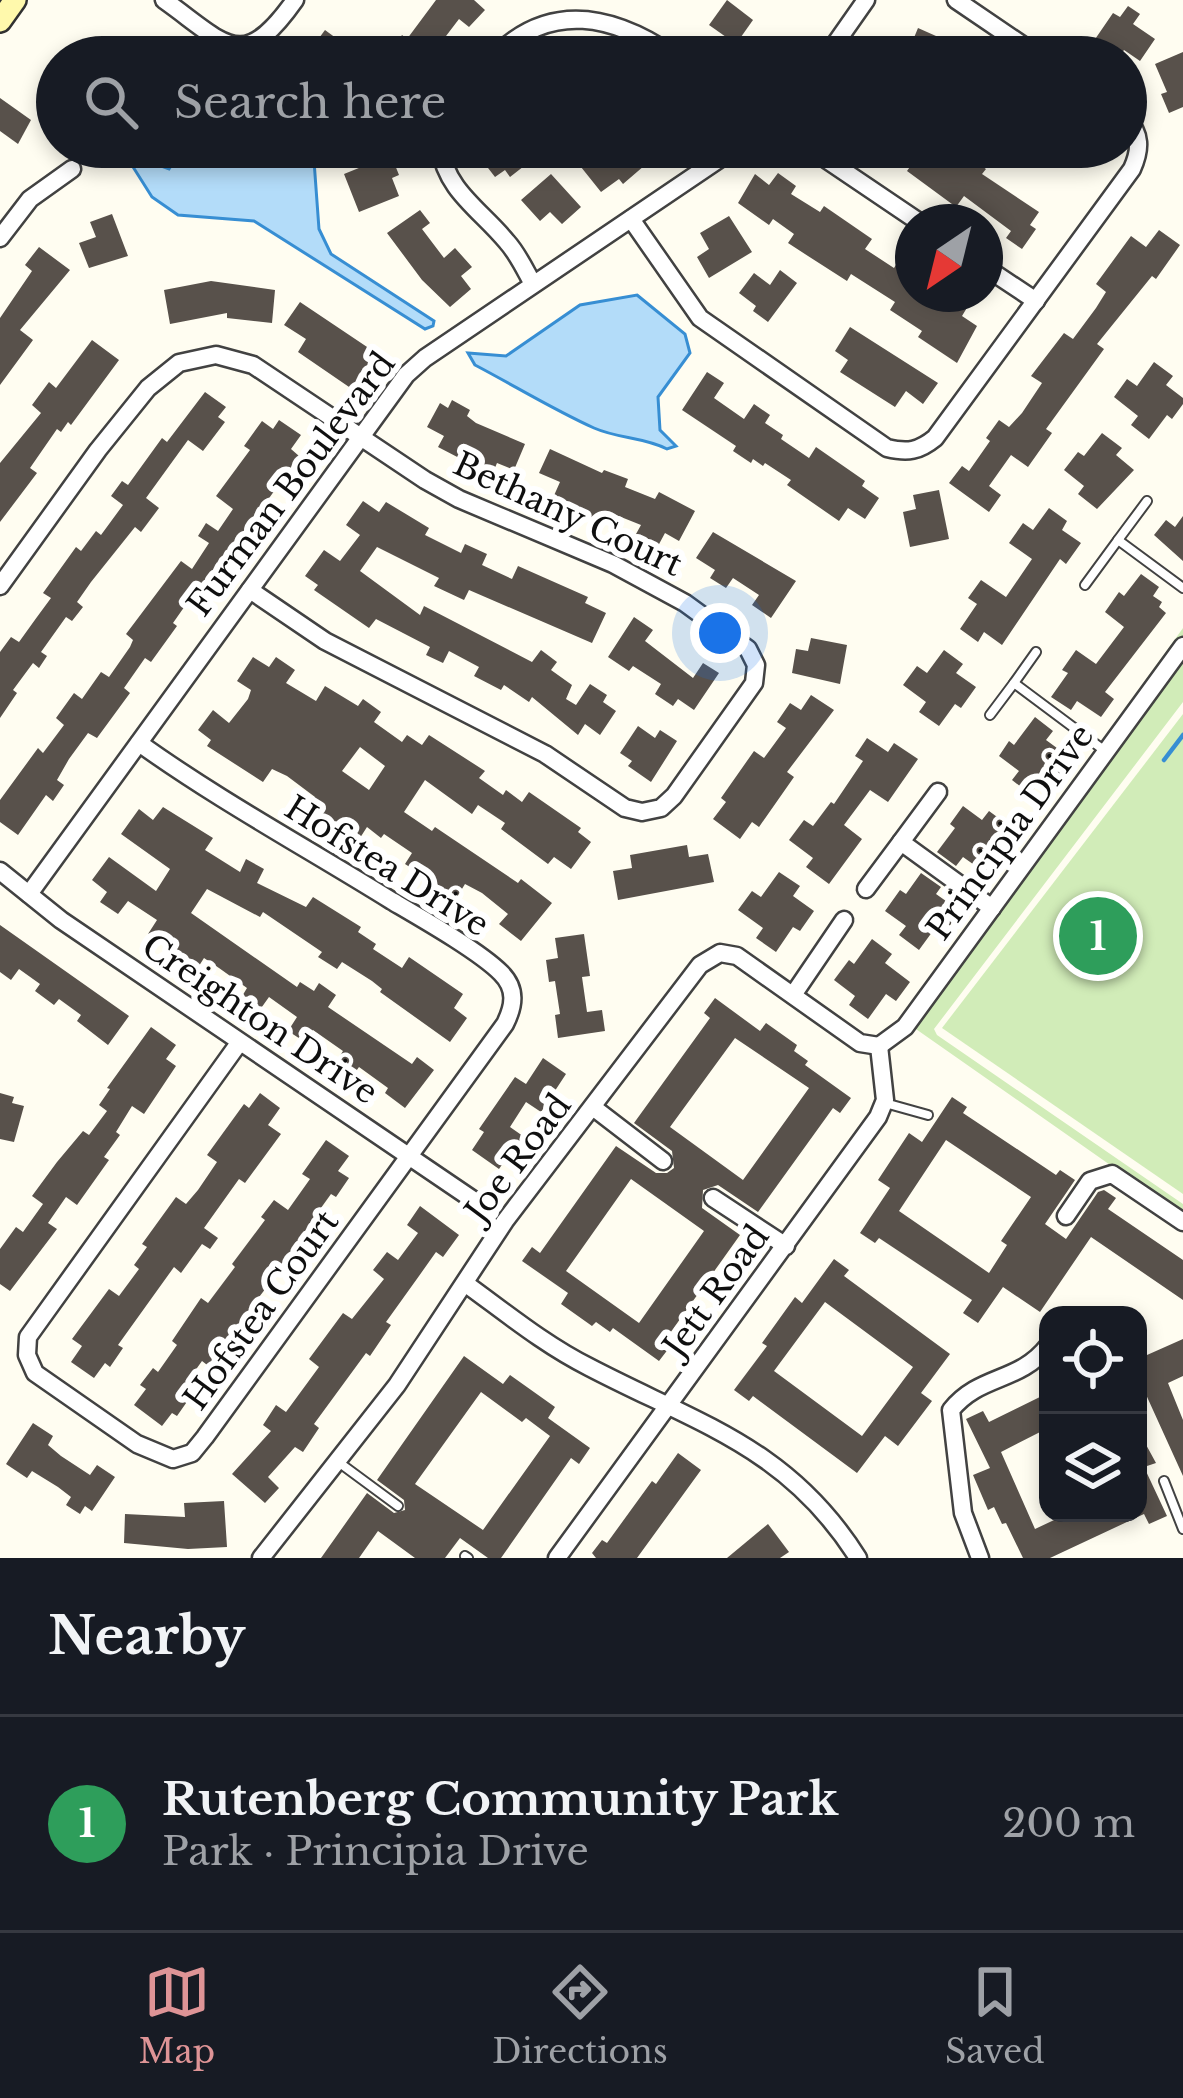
<!DOCTYPE html>
<meta charset="utf-8">
<style>
body{margin:0;font-family:"Libre Baskerville",serif;background:#20242c;color:#f1f3f6}
.controls{position:absolute;right:36px;bottom:36px;display:grid;overflow:hidden;border-radius:24px;box-shadow:0 6px 18px #0003}
.controls button{width:108px;height:108px;display:grid;place-items:center;padding:0;border:0;border-bottom:3px solid #363941;background:#171b24;color:#f1f3f6;font:60px sans-serif}
.compass{position:absolute;left:895px;top:204px;width:108px;height:108px;border-radius:50%;background:#171b24;box-shadow:0 6px 18px #0003;rotate:215deg}
.you{position:absolute;left:720px;top:633px;width:42px;height:42px;margin:-30px;border:9px solid #fff;border-radius:50%;background:#1a73e8;box-shadow:0 0 0 18px #1a73e833}
.badge{display:grid;place-items:center;width:78px;height:78px;border-radius:50%;background:#de9496;color:#fff;font-size:39px;font-weight:700}
.pin{position:absolute;translate:-50% -50%;border:6px solid #fff;box-shadow:0 3px 12px #0006}
.list{margin:0;padding:0;list-style:none}
h2{display:flex;justify-content:space-between;align-items:center;height:156px;margin:0;padding:0 48px;font-size:51px}
h2 small{font-size:39px;font-weight:400;color:#9ea1a6}
.list li{display:grid;grid-template-columns:78px 1fr auto;gap:36px;align-items:center;box-sizing:border-box;height:216px;padding:0 48px;border-top:3px solid #363941}
.list b{display:block;font-size:45px;white-space:nowrap}
.list p{margin:0;font-size:39px;white-space:nowrap;color:#9ea1a6}
.list em{font-size:39px;font-style:normal;color:#9ea1a6}
.icon{flex:none;width:66px;height:66px;fill:none;stroke:currentColor;stroke-width:2;stroke-linecap:round;stroke-linejoin:round}
.map{position:relative;flex:none;width:1183px;height:1558px;overflow:hidden}
.search{position:absolute;background:#171b24;box-shadow:0 6px 18px #0003;left:36px;right:36px;top:36px;height:132px;display:flex;align-items:center;gap:30px;box-sizing:border-box;padding:0 42px;border-radius:66px;color:#9ea1a6;font-size:45px}
.sheet{height:372px;background:#171b24}
nav{display:flex;justify-content:space-around;align-items:center;box-sizing:border-box;height:168px;border-top:3px solid #363941;background:#171b24;font-size:33px;color:#9ea1a6}
nav a{display:grid;justify-items:center;gap:6px}
nav .on{color:#de9496}
.map>svg:first-child{display:block}
.green{fill:#d1ecb8}
.water{fill:#b3dcf9;stroke:#378ed3;stroke-width:3}
.lines{fill:none;stroke-linecap:round;stroke-linejoin:round}
.stream{stroke:#378ed3;stroke-width:4.5}
.building{fill:#58514b;fill-rule:evenodd}
.lane-casing{stroke:#424242;stroke-width:12}
.street-casing{stroke:#424242;stroke-width:21}
.secondary-casing{stroke:#313131;stroke-width:26}
.lane{stroke:#fff;stroke-width:8}
.street{stroke:#fff;stroke-width:16}
.secondary{stroke:#fff9ac;stroke-width:21}
.labels{text-anchor:middle;dominant-baseline:central;stroke-width:12;stroke-linejoin:round;paint-order:stroke}
.street-label{font-size:33px;fill:#0f0f0f;stroke:#fff}
</style>
<div class="map">
<svg width="1183" height="1558" viewBox="0 0 1183 1558">
<rect width="100%" height="100%" fill="#fffdf1"/>
<g class="green">
<polygon points="1183,628 1183,702 934,1029 937,1035 1183,1204 1183,1216 903,1020"/>
<polygon points="1183,714 1183,1194 942,1028"/>
</g>
<g class="water">
<polygon points="183,147 313,147 319,229 331,254 434,321 433,326 425,329 254,221 178,215 152,197 128,159 141,150 153,163 169,169"/>
<path d="M637,295L685,334L690,353L658,397L660,430L676,446L667,449C644,437 619,439 594,428C554,410 515,386 475,365L468,353L506,356L580,305Z"/>
</g>
<g class="lines">
<polyline class="stream" points="1164,760 1183,735"/>
</g>
<g class="building">
<polygon points="436,0 474,0 485,10 469,27 459,19 430,57 387,57 402,35 407,39"/>
<polygon points="727,0 753,20 736,44 709,25"/>
<polygon points="1128,6 1140,14 1133,24 1155,39 1140,61 1124,50 1119,57 1103,57 1089,48 1113,13 1120,17"/>
<polygon points="918,28 936,36 929,53 938,57 883,57 891,37 911,45"/>
<polygon points="325,30 344,44 334,57 305,57"/>
<polygon points="1183,52 1183,107 1169,113 1161,94 1167,92 1155,64"/>
<polygon points="0,98 31,120 18,144 0,131"/>
<polygon points="489,147 524,147 533,159 510,177 505,170 495,177 478,155"/>
<polygon points="607,147 666,147 623,184 619,179 601,192 581,167"/>
<polygon points="904,147 956,147 986,169 982,174 1039,212 1030,225 1036,229 1022,249 1006,238 1011,231 964,196 956,207 907,171 917,157"/>
<polygon points="391,155 399,175 392,178 399,196 359,212 344,174"/>
<polygon points="778,173 796,186 791,194 820,212 824,206 872,239 865,249 894,268 897,263 913,273 913,294 951,294 968,306 962,316 977,326 957,363 918,337 922,331 890,310 895,302 851,274 847,281 808,256 788,243 794,234 773,219 769,225 738,203 755,174 769,185"/>
<polygon points="551,174 581,207 562,224 550,212 540,221 521,200"/>
<polygon points="420,210 430,223 422,229 444,258 455,248 472,267 461,276 471,289 450,307 422,280 387,233"/>
<polygon points="112,214 128,256 89,268 79,243 96,237 90,222"/>
<polygon points="729,216 752,252 709,278 697,257 709,249 700,233"/>
<polygon points="1159,230 1180,245 1156,279 1152,276 1097,344 1104,349 1046,429 1052,433 1028,467 1011,455 989,486 1001,495 989,512 949,483 962,466 969,471 990,441 986,438 999,420 1009,427 1022,413 1042,383 1031,376 1064,333 1073,339 1096,308 1106,292 1096,284 1131,236 1146,247"/>
<polygon points="39,247 70,270 20,330 33,340 0,385 0,318 32,271 25,265"/>
<polygon points="780,270 797,283 768,322 753,311 756,306 739,293 754,273 770,285"/>
<polygon points="211,281 275,290 272,323 227,318 227,313 170,324 164,290"/>
<polygon points="300,302 382,357 372,372 366,368 352,389 298,352 306,339 284,325"/>
<polygon points="850,327 938,383 923,404 906,391 895,407 840,372 848,360 835,351"/>
<polygon points="92,340 119,360 71,425 68,422 61,432 57,429 30,468 37,473 0,522 0,463 41,413 32,405 49,382 56,388"/>
<polygon points="1154,362 1173,376 1166,385 1183,398 1183,404 1172,419 1167,415 1149,439 1131,425 1138,416 1114,397 1127,379 1137,386"/>
<polygon points="707,372 724,383 714,398 744,419 754,404 770,415 765,423 783,435 781,439 809,458 816,447 865,481 862,486 879,498 865,519 848,508 839,521 787,485 791,480 765,463 763,466 753,459 751,463 733,451 736,446 682,410"/>
<polygon points="205,392 226,407 218,417 225,422 203,451 188,440 146,498 159,508 141,532 135,527 91,582 77,602 83,607 72,621 66,617 41,652 47,656 39,668 33,663 13,690 17,693 0,718 0,652 11,637 19,642 37,617 51,598 43,593 76,547 81,551 96,531 101,535 123,505 111,496 122,481 128,485 162,438 167,442"/>
<polygon points="452,400 470,410 467,416 476,423 525,444 514,470 497,463 492,475 438,447 444,436 427,427 440,403 448,408"/>
<polygon points="279,420 301,435 291,449 299,456 199,597 194,593 173,623 177,626 151,662 145,658 124,688 130,693 97,738 88,733 69,759 57,780 64,785 53,801 46,795 18,835 0,822 0,800 38,748 43,753 64,725 56,718 74,693 82,699 101,672 109,677 130,647 133,640 126,634 181,561 192,569 209,543 198,536 206,523 218,531 233,509 216,496 250,450 244,446 262,421 273,429"/>
<polygon points="1102,433 1122,448 1116,455 1134,470 1097,509 1078,494 1084,486 1064,470 1078,452 1084,456"/>
<polygon points="550,449 602,473 604,470 628,479 625,487 655,499 659,492 695,511 679,541 665,533 658,546 636,534 641,525 611,513 607,524 552,500 560,482 539,473"/>
<polygon points="939,490 949,539 910,547 903,512 916,509 913,495"/>
<polygon points="363,501 379,512 386,502 429,528 425,535 461,553 465,544 487,554 482,565 512,579 518,566 588,597 585,603 606,613 592,643 469,590 464,600 434,586 439,578 377,547 360,571 420,615 424,606 532,662 541,650 557,662 551,670 572,685 566,699 576,705 590,684 607,695 603,702 616,711 600,735 585,724 578,735 532,697 529,702 504,685 501,690 474,676 479,667 449,651 443,663 426,655 430,647 376,619 369,628 314,590 318,585 305,576 324,550 340,561 360,535 346,525"/>
<polygon points="1049,508 1067,521 1062,530 1081,543 1066,564 1060,559 1002,645 984,632 978,642 960,629 977,604 968,598 981,580 1006,597 1032,559 1009,543 1023,523 1033,530"/>
<polygon points="1183,516 1183,561 1154,535 1166,520 1175,527"/>
<polygon points="713,532 796,581 771,618 752,605 759,595 733,578 726,588 710,578 715,570 696,558"/>
<polygon points="1141,574 1159,587 1153,596 1162,602 1159,607 1166,613 1105,692 1114,699 1101,717 1077,701 1071,710 1051,697 1068,673 1062,670 1076,650 1096,664 1124,627 1105,612 1119,592 1124,596"/>
<polygon points="634,617 653,630 645,641 693,678 703,663 719,673 694,710 678,699 673,706 655,694 661,684 633,666 629,671 608,657"/>
<polygon points="811,638 847,645 840,684 792,673 796,649 808,651"/>
<polygon points="944,650 963,664 956,673 976,687 961,708 955,704 939,726 919,712 926,702 903,685 917,666 927,673"/>
<path d="M253,657L269,667L276,657L295,670L286,683L316,701L325,686L358,706L363,699L381,712L374,722L402,742L407,735L422,745L429,735L485,771L479,778L503,795L506,790L522,802L529,792L581,828L578,832L591,842L571,869L554,857L548,864L501,829L505,823L478,805L472,814L425,780L404,812L432,831L435,827L518,883L521,879L552,903L521,941L499,924L508,914L482,893L465,884L457,897L405,864L412,853L384,834L381,838L367,827L358,841L308,807L315,797L287,776L272,769L263,782L207,746L211,740L198,730L213,710L229,723L248,699L251,690L237,681ZM360,747L385,766L369,790L342,771Z"/>
<polygon points="811,695 834,710 787,772 794,777 759,827 752,822 740,839 713,819 726,802 721,798 754,751 764,758 786,728 777,722 790,703 801,710"/>
<polygon points="1035,717 1053,731 1046,740 1072,759 1058,777 1048,770 1030,794 1012,780 1019,771 999,756 1009,741 1014,745"/>
<polygon points="638,726 655,738 660,730 677,741 651,782 628,766 632,761 620,753"/>
<polygon points="867,738 888,752 894,743 918,759 888,802 870,790 844,825 862,839 829,884 806,867 813,858 789,840 804,820 813,826 831,802 834,804 863,761 855,756"/>
<polygon points="963,806 982,820 989,811 1008,825 991,848 1001,855 987,874 963,857 956,866 937,852 955,828 950,824"/>
<polygon points="163,807 213,838 205,850 240,872 246,859 264,869 257,883 306,907 313,897 361,927 358,932 376,944 373,949 402,968 409,957 463,994 454,1008 467,1018 450,1042 380,992 382,989 372,981 342,962 337,969 318,957 322,952 263,912 260,917 207,889 191,913 297,987 300,982 314,991 319,983 336,995 328,1007 412,1064 417,1057 434,1070 405,1108 385,1093 388,1088 359,1067 354,1074 336,1062 343,1051 313,1030 305,1042 288,1031 297,1017 269,997 259,1011 241,998 247,988 219,968 204,958 197,969 148,934 157,920 128,901 118,914 100,902 107,892 92,880 109,857 156,891 170,869 121,834 139,809 153,820"/>
<polygon points="687,845 689,857 708,854 714,882 618,900 613,871 632,868 630,855"/>
<polygon points="779,872 800,886 793,896 814,911 800,931 793,927 776,952 756,938 763,928 738,910 752,891 761,897"/>
<polygon points="921,873 941,887 936,894 960,911 946,931 938,924 919,950 899,935 906,926 885,911 900,890 906,894"/>
<polygon points="0,925 129,1016 108,1045 77,1021 81,1015 59,999 54,1005 35,991 40,984 19,969 11,980 0,972"/>
<polygon points="584,934 590,976 582,977 587,1012 602,1010 605,1031 558,1038 555,1015 560,1014 555,981 549,982 546,960 558,958 555,938"/>
<polygon points="872,939 892,954 885,963 910,982 896,1001 886,994 868,1019 849,1005 855,996 834,980 849,960 854,964"/>
<path d="M715,998L760,1031L766,1023L797,1045L794,1051L808,1061L805,1065L851,1098L840,1113L833,1108L758,1212L718,1185L703,1190L702,1208L740,1235L663,1343L669,1348L659,1361L613,1328L610,1332L596,1322L592,1326L561,1304L568,1293L522,1261L532,1247L540,1253L616,1146L656,1173H667L674,1168L672,1151L634,1123L710,1018L704,1013ZM735,1038L809,1088L743,1180L670,1127ZM631,1179L704,1231L639,1323L566,1271Z"/>
<polygon points="151,1027 176,1045 166,1059 176,1066 144,1114 132,1106 116,1132 120,1135 104,1157 109,1160 77,1205 66,1197 48,1223 57,1229 10,1291 0,1284 0,1249 16,1227 23,1232 43,1204 32,1196 57,1162 83,1131 89,1135 107,1111 99,1105 110,1089 107,1088"/>
<polygon points="543,1058 566,1074 541,1112 526,1102 510,1127 530,1141 518,1158 510,1153 499,1169 472,1150 484,1132 479,1129 515,1077 526,1084"/>
<polygon points="0,1093 14,1097 12,1103 24,1106 14,1142 0,1139"/>
<polygon points="260,1093 280,1108 268,1125 281,1134 245,1183 239,1179 204,1228 218,1238 210,1249 202,1244 181,1273 174,1267 118,1345 123,1348 110,1367 105,1363 94,1378 71,1362 82,1346 72,1339 109,1289 119,1296 139,1269 134,1265 147,1247 142,1244 176,1197 186,1204 198,1190 217,1162 207,1155 244,1104 249,1108"/>
<path d="M952,1097L967,1107L963,1113L1056,1175L1060,1170L1075,1180L1045,1224L1066,1239L1098,1192L1104,1190L1116,1198L1108,1209L1183,1260V1300L1091,1237L1040,1312L1003,1287L978,1323L963,1313L972,1300L879,1238L875,1243L860,1233L890,1188L878,1180L909,1133L922,1142ZM946,1140L1031,1197L1001,1241L1007,1245L989,1273L899,1211Z"/>
<polygon points="326,1140 349,1156 338,1171 349,1178 336,1197 331,1194 308,1226 312,1229 252,1306 211,1368 202,1361 182,1389 191,1396 177,1416 172,1413 162,1426 134,1405 146,1389 140,1385 153,1368 158,1372 177,1345 172,1341 201,1298 208,1303 235,1267 232,1264 265,1220 261,1217 274,1200 288,1210 310,1179 302,1174"/>
<polygon points="420,1206 459,1235 443,1257 436,1252 419,1276 386,1322 391,1325 370,1356 366,1353 314,1424 319,1428 303,1452 295,1447 268,1477 279,1488 265,1503 232,1474 271,1431 263,1425 276,1405 286,1412 319,1367 309,1359 343,1313 352,1319 384,1279 373,1270 387,1252 398,1260 418,1233 407,1225"/>
<path d="M834,1259L849,1270L844,1276L950,1354L921,1393L932,1401L898,1446L885,1436L857,1473L753,1396L749,1401L734,1390L767,1346L762,1343L795,1297L802,1303ZM825,1302L913,1367L862,1436L774,1371Z"/>
<polygon points="1183,1339 1183,1376 1168,1383 1183,1420 1183,1476 1138,1377 1138,1359"/>
<path d="M464,1356L503,1384L510,1375L555,1407L548,1418L590,1448L579,1464L571,1458L501,1558H488L460,1538L445,1558H415L378,1531L359,1558H321L367,1493L394,1513L405,1510L404,1500L377,1480ZM481,1392L522,1422L526,1418L550,1436L483,1530L415,1484Z"/>
<polygon points="1048,1393 1048,1428 1001,1452 1035,1529 1069,1513 1138,1513 1138,1430 1156,1463 1144,1467 1167,1516 1149,1524 1144,1514 1050,1558 1023,1558 1006,1523 1002,1524 994,1507 988,1510 973,1475 990,1468 966,1419 983,1411 989,1422"/>
<polygon points="33,1423 53,1436 48,1445 61,1456 90,1475 97,1465 115,1477 92,1511 85,1506 80,1514 66,1505 71,1497 58,1487 32,1471 27,1478 6,1464"/>
<polygon points="678,1453 701,1470 637,1558 596,1558 592,1553 602,1540 607,1543 652,1481 656,1484"/>
<polygon points="224,1501 227,1547 188,1549 124,1543 125,1514 185,1517 184,1503"/>
<polygon points="768,1524 789,1552 780,1558 727,1558"/>
</g>
<g class="lines">
<defs>
<g id="lane">
<polyline points="1118,540 1147,501"/>
<polyline points="1085,585 1118,540 1183,588"/>
<polyline points="1014,683 1036,652"/>
<polyline points="990,715 1014,683 1105,751"/>
<polyline points="885,1103 928,1115"/>
<polyline points="337,1461 398,1506"/>
<polyline points="1164,1481 1183,1529"/>
<polyline points="465,1556 468,1558"/>
</g>
<g id="street">
<path d="M164,0C226,44 242,75 295,0"/>
<polyline points="956,0 1040,57"/>
<path d="M494,57C551,0 614,15 675,57"/>
<polyline points="826,57 866,0"/>
<path d="M440,147C446,191 481,210 507,242C518,254 525,270 533,284"/>
<polyline points="808,147 919,222"/>
<path d="M631,219L700,318L887,448C908,453 919,451 935,438L1132,169C1141,149 1141,134 1126,117"/>
<polyline points="0,238 30,199 72,169"/>
<polyline points="985,267 1036,301"/>
<polyline points="0,586 98,450 148,388 179,363 216,355 253,365 425,480 459,499 613,564 685,603 748,649 756,665 754,683 674,796 661,808 642,812 625,808 545,754 325,641 250,590"/>
<path d="M139,743C220,801 307,848 392,901C421,918 479,951 501,973C517,989 514,1006 505,1024L205,1437L192,1453L173,1459L137,1444L35,1373L27,1355L28,1337L239,1043"/>
<polyline points="901,842 938,792"/>
<polyline points="0,871 61,920 491,1212"/>
<polyline points="866,889 901,842 992,908"/>
<polyline points="29,894 406,375 425,358 737,147"/>
<polyline points="793,995 844,920"/>
<polyline points="879,1046 905,1027 1183,646"/>
<polyline points="594,1108 663,1161"/>
<polyline points="713,1198 786,1246"/>
<polyline points="1066,1216 1090,1181 1112,1174 1183,1222"/>
<path d="M466,1284C506,1313 545,1345 589,1367C698,1424 788,1447 858,1558"/>
<polyline points="261,1558 397,1385 505,1221 700,965 720,953 737,956 860,1043 879,1046"/>
<polyline points="557,1558 878,1117 885,1100 879,1046"/>
<path d="M980,1558L963,1513L951,1410C980,1374 1019,1383 1048,1346"/>
</g>
<polyline id="secondary" points="0,21 15,0"/>
</defs>
<use href="#lane" class="lane-casing"/>
<use href="#street" class="street-casing"/>
<use href="#secondary" class="secondary-casing"/>
<use href="#lane" class="lane"/>
<use href="#street" class="street"/>
<use href="#secondary" class="secondary"/>
</g>
<g class="labels">
<g class="street-label">
<text transform="translate(291 484) rotate(-53)">Furman Boulevard</text>
<text transform="translate(568 514) rotate(25)">Bethany Court</text>
<text transform="translate(1010 832) rotate(-54)">Principia Drive</text>
<text transform="translate(387 866) rotate(32)">Hofstea Drive</text>
<text transform="translate(260 1019) rotate(34)">Creighton Drive</text>
<text transform="translate(518 1158) rotate(-53)">Joe Road</text>
<text transform="translate(716 1291) rotate(-54)">Jett Road</text>
<text transform="translate(261 1310) rotate(-54)">Hofstea Court</text>
</g>
</g>
</svg>
<div class="controls">
<button><svg class="icon" aria-label="locate" viewBox="0 0 24 24"><circle cx="12" cy="12" r="6"/><path d="M12 2v4M12 18v4M2 12h4M18 12h4"/></svg></button>
<button><svg class="icon" aria-label="layers" viewBox="0 0 24 24"><path d="M12 4l9 5-9 5-9-5zM3 14l9 5 9-5"/></svg></button>
</div>
<svg class="compass" viewBox="-18 -18 36 36"><path d="M0-13l5 13h-10z" fill="#e53935"/><path d="M0 13l5-13h-10z" fill="#9ea1a6"/></svg>
<div class="you"></div>
<div class="pin badge" style="left:1098px;top:936px;background:#2e9e5b">1</div>
<div class="search"><svg class="icon" aria-label="search" viewBox="0 0 24 24"><circle cx="10" cy="10" r="6"/><path d="M15 15l6 6"/></svg>Search here</div>
</div>
<section class="sheet">
<h2>Nearby<small></small></h2>
<ul class="list">
<li><span class="badge" style="background:#2e9e5b">1</span><div><b>Rutenberg Community Park</b><p>Park · Principia Drive</p></div><em>200 m</em></li>
</ul>
</section>
<nav>
<a class="on"><svg class="icon" aria-label="map" viewBox="0 0 24 24"><path d="M3 6l6-2 6 2 6-2v14l-6 2-6-2-6 2zM9 4v14M15 6v14"/></svg>Map</a>
<a><svg class="icon" aria-label="directions" viewBox="0 0 24 24"><path d="M12 3l9 9-9 9-9-9zM9 14v-3h6M13 9l2 2-2 2"/></svg>Directions</a>
<a><svg class="icon" aria-label="saved" viewBox="0 0 24 24"><path d="M7 4h10v16l-5-4-5 4z"/></svg>Saved</a>
</nav>
